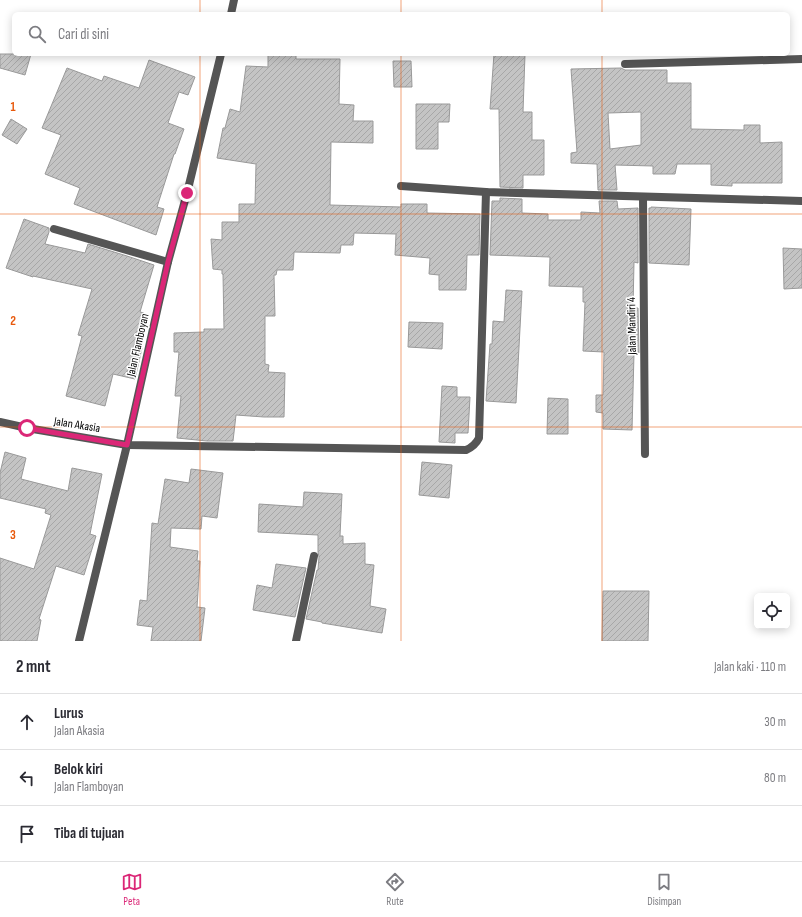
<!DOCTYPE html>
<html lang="id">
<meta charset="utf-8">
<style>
body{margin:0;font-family:"Sofia Sans Condensed",sans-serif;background:#f7f7f7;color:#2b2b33}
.controls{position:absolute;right:12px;bottom:12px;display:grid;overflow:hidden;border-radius:6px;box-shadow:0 2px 10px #0003}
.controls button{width:36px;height:36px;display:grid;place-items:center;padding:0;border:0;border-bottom:1px solid #e1e1e2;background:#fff;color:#2b2b33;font:20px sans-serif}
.stop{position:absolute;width:12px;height:12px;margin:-9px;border:3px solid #db2777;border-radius:50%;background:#fff}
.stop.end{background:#db2777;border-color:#fff;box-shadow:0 1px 4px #0008}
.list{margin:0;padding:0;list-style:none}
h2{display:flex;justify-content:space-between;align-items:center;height:52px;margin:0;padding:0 16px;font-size:17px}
h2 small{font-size:13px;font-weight:400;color:#7c7c81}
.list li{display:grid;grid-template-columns:26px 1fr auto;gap:12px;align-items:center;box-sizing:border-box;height:56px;padding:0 16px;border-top:1px solid #e1e1e2}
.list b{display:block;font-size:15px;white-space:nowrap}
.list p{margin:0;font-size:13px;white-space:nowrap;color:#7c7c81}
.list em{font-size:13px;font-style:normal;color:#7c7c81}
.icon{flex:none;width:22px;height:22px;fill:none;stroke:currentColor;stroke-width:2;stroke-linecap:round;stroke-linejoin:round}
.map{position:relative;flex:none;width:802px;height:641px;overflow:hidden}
.search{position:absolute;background:#fff;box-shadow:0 2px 10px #0003;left:12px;right:12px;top:12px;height:44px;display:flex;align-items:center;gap:10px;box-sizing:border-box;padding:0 14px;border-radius:6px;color:#7c7c81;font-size:15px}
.sheet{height:220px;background:#fff}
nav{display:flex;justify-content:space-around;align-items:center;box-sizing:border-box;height:56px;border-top:1px solid #e1e1e2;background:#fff;font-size:11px;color:#7c7c81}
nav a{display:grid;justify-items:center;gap:2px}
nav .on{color:#db2777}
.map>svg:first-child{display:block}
.building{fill:url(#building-hatch);stroke:#999;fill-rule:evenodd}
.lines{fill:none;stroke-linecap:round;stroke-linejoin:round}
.minor{stroke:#555;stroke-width:8}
.route{stroke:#db2777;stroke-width:5}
.grid{fill:none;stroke:#e8590c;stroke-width:1;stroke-opacity:0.55}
.labels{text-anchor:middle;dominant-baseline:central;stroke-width:3;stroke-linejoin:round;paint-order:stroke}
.street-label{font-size:12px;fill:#000;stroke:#fff}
.grid-label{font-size:13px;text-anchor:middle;font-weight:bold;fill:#e8590c;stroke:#fff;stroke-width:3;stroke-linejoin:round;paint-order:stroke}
</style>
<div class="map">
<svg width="802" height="641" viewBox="0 0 802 641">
<defs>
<pattern id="building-hatch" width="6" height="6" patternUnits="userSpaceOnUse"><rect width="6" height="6" fill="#c4c4c4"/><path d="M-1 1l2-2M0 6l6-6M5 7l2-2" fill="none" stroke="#a7a7a7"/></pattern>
</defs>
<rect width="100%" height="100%" fill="#fff"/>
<g class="building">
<polygon points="0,54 31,54 25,75 0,68"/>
<polygon points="268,54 296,54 296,59 340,59 339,104 354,105 353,121 373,121 373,143 331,142 330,205 401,207 401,204 427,204 427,213 480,214 479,255 467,255 466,290 439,290 439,275 429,274 430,258 395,255 396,234 354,233 353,245 341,245 340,253 294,252 293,270 277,270 276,275 274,275 275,316 265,316 265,364 269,365 268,372 285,373 284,417 264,417 236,415 233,441 207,441 177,438 181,396 175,396 179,352 174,352 174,333 204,332 204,329 224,329 223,274 222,274 222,270 213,269 211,239 222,240 222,222 239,222 239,204 255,204 256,164 217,158 223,128 225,128 230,109 240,112 246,66 268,67"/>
<polygon points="494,54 525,54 523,112 532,112 532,140 544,140 544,175 523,175 523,188 500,187 499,109 490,109"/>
<polygon points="149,60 195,77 188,95 179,92 168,123 184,129 175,154 174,154 157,207 164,209 156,235 74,204 80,188 45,174 61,135 42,128 67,68 102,81 104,76 139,88"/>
<polygon points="393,61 411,61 412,87 394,87"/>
<path d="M621,68L625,70H667V83H691V129L744,130V125H760V143L782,142V183H732V186L711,185V164H677L675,174H653V166L615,165L617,190H598L597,164L571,163V153L577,152L571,69ZM641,112V145L610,149L608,113Z"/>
<polygon points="416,104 450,104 449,122 438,122 438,149 416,149"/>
<polygon points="11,119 27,129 17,144 2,135"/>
<polygon points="500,198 522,199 522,213 548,214 548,220 581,220 581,212 600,213 599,201 617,201 618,209 638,208 638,263 634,262 633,308 638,308 639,353 634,353 632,430 603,429 603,413 596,412 596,395 603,395 604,352 583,351 585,302 583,302 583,287 549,286 550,257 490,255 492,201 500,201"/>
<polygon points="651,207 691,209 689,265 649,263 649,208 651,208"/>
<polygon points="24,219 49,228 49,232 45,244 85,253 88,244 127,256 154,265 140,312 144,313 134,346 142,348 135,379 113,374 105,406 66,396 82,336 78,335 92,289 33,276 33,277 6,268"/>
<polygon points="783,248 802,249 802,288 784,289"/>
<polygon points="506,290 522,291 516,403 486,401 490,344 492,344 493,321 504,322"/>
<polygon points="409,322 443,323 442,349 408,347"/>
<polygon points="442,386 457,387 457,397 470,397 468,433 455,433 455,443 439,442"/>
<polygon points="548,398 568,399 568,434 547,434"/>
<polygon points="5,452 26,458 21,479 68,491 72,468 102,474 90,534 96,536 84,575 56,566 39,619 41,620 37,641 0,641 0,558 34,569 51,515 45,513 46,509 0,498 0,473"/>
<polygon points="422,462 452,465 449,498 419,495"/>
<polygon points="191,469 223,473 217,518 202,516 201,529 171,528 170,547 198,551 197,561 200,561 197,607 205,608 201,641 151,641 153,627 137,625 140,600 147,601 152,523 158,524 165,479 189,483"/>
<polygon points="304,492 342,494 340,536 343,536 343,544 365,543 365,564 374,565 370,606 386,609 382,633 322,623 322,622 306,619 317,570 318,570 319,557 318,552 318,535 258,532 259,504 303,507"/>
<polygon points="276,564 306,568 295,617 253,610 257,585 272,588"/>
<polygon points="603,591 649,591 648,641 602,641"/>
</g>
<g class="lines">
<g class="minor">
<polyline points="231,14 234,0"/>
<polyline points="625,64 802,59"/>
<polyline points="401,186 486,192 802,201"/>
<polyline points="643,197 645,454"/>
<polyline points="54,229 168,262"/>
<path d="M0,422L27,428L127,445L466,450C473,447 476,444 479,438L486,192"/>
<polyline points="79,641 127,445 168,262 187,193 221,54"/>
<polyline points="296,641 314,556"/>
</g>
</g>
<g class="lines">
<polyline class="route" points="27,428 127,445 168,262 187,193"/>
</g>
<path class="grid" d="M200,0V14M401,0V14M602,0V14M200,54V641M401,54V641M602,54V641M0,214H802M0,427H802"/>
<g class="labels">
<g class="street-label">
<text transform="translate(632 326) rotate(-91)">Jalan Mandiri 4</text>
<text transform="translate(138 345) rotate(-77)">Jalan Flamboyan</text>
<text transform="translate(77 425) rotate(9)">Jalan Akasia</text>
</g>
</g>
<g class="grid-label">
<text x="13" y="111">1</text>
<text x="13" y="325">2</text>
<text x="13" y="539">3</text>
</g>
</svg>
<div class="controls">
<button><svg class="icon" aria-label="locate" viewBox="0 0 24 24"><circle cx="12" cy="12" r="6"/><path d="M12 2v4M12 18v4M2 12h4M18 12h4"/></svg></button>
</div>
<div class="stop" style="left:27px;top:428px"></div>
<div class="stop end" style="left:187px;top:193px"></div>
<div class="search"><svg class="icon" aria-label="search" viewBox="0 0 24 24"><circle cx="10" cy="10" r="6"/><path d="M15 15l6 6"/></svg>Cari di sini</div>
</div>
<section class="sheet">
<h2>2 mnt<small>Jalan kaki · 110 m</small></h2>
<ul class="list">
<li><svg class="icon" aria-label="ahead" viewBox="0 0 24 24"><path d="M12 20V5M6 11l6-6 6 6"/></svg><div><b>Lurus</b><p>Jalan Akasia</p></div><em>30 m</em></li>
<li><svg class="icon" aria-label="left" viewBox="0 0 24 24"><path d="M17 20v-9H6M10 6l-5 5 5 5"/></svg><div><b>Belok kiri</b><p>Jalan Flamboyan</p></div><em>80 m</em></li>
<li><svg class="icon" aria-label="arrive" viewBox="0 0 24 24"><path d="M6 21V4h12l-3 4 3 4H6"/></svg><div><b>Tiba di tujuan</b></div></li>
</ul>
</section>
<nav>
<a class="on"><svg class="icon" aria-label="map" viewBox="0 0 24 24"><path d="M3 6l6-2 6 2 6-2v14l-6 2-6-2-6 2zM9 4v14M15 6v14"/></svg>Peta</a>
<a><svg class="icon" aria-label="directions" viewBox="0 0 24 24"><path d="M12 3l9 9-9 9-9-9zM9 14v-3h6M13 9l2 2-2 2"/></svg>Rute</a>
<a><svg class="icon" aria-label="saved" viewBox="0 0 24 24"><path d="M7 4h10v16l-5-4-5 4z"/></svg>Disimpan</a>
</nav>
